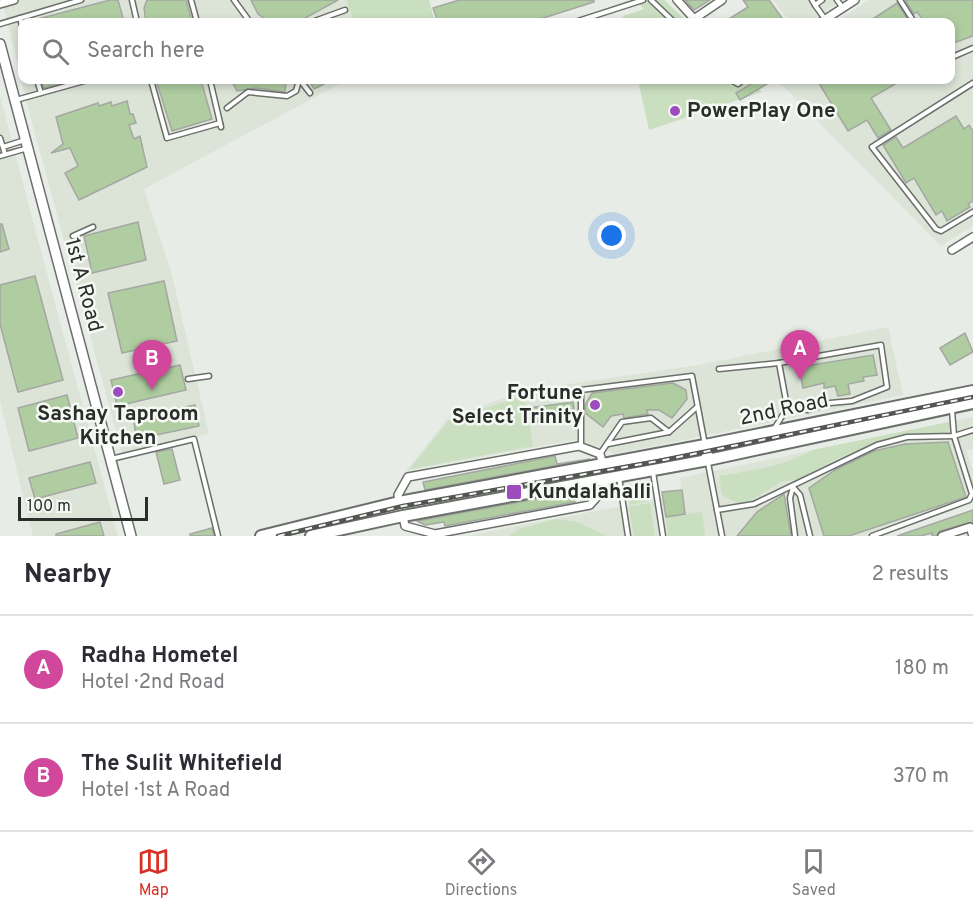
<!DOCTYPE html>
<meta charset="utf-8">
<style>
body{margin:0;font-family:Overpass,sans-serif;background:#f7f7f7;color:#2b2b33}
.scale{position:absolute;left:18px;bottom:15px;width:130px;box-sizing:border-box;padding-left:6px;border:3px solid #2b2d2b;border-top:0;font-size:16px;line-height:21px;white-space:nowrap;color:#2b2d2b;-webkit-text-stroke:4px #f5f9f3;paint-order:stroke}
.you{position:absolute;left:612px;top:236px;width:21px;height:21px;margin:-15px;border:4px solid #fff;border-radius:50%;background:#1a73e8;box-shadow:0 0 0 9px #1a73e833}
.badge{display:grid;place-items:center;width:39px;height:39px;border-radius:50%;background:#d93025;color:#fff;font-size:20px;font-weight:700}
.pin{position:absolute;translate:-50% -50px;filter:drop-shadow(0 2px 3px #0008)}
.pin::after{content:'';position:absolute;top:32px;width:21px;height:18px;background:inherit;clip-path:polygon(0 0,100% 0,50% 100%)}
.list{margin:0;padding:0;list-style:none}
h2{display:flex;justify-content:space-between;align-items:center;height:78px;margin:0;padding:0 24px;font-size:26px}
h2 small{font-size:20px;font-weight:400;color:#7c7c81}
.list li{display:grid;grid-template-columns:39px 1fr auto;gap:18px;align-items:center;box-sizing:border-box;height:108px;padding:0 24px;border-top:2px solid #e1e1e2}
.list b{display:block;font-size:22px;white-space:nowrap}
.list p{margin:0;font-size:20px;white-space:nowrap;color:#7c7c81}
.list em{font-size:20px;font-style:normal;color:#7c7c81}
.icon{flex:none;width:33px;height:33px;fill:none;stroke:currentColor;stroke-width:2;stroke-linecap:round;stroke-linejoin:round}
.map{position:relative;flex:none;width:973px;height:536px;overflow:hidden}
.search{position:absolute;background:#fff;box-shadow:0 3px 9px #0003;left:18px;right:18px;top:18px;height:66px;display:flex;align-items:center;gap:15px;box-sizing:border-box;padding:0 21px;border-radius:12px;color:#7c7c81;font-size:22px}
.sheet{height:294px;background:#fff}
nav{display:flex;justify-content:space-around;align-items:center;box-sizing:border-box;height:84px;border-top:2px solid #e1e1e2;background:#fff;font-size:16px;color:#7c7c81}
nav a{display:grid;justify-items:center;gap:3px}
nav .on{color:#d93025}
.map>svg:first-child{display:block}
.built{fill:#dbe4d7}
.green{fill:#cadec0}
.building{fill:#afcda1;stroke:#a4a7a2;stroke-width:1.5}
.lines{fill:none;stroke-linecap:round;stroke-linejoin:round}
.service-casing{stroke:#6b6f6a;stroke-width:7}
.minor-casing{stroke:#6b6f6a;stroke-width:10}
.tertiary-casing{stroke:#6b6f6a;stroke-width:12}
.secondary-casing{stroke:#6b6f6a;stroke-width:14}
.primary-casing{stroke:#6b6f6a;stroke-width:14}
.service{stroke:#fff;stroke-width:4}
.minor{stroke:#fff;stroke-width:7}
.tertiary{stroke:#fff;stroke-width:9}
.secondary{stroke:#fff;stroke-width:10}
.primary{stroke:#fff;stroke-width:10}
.rail-casing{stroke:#535553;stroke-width:4.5}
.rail{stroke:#f5f9f3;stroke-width:2;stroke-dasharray:7;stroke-linecap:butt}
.poi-dot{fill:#9c4cbc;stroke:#f5f9f3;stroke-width:2}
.labels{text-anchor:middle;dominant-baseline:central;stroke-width:5;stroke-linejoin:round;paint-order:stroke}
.poi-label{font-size:21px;font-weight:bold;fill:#2b2d2b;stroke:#f5f9f3;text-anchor:start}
.street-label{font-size:21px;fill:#2b2d2b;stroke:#f5f9f3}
</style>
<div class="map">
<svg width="973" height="536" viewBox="0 0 973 536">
<rect width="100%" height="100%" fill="#e8ece6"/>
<g class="built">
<polygon points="2,0 346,0 353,22 22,22 22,80 347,80 144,189 171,271 209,434 122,453 31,119"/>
<polygon points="773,0 842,0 809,22 790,22"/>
<polygon points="869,0 973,0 973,226 941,246 784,87 772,80 950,80 950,22 836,22"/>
<polygon points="0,96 42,255 118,536 33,536 27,513 0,400"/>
<polygon points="888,327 903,395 615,454 579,439 406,471 447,419 522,391 698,365"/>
<polygon points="973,417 973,449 966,450 973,470 973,503 880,536 465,536 663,498 666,516 684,514 680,478"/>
</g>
<g class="green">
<polygon points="346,0 429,0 435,22 354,22"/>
<polygon points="635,0 664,0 688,22 625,22 623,16 644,9"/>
<polygon points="638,80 748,80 762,92 649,130"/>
<polygon points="525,395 533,446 410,469 448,421"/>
<path d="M949,422L951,428L948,433L909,435L875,443L832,461L799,480L783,481L746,503H738L722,495L719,476C749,471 786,466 812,450Z"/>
<polygon points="646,482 649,501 629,505 626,486"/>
<polygon points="650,503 655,536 634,536 629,507"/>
<polygon points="702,512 705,536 668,536 666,517"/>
<polygon points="556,519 577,522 607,536 509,536 519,529"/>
</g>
<g class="building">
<polygon points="110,0 118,0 124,22 34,22 34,20"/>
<polygon points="147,0 186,0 192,22 146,22 144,8"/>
<polygon points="251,0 338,0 298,22 267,20 258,14"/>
<polygon points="459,0 594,0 594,2 531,22 438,22 433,8"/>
<polygon points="685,0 710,0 694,10"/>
<polygon points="743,0 769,0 785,22 724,22 748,7"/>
<polygon points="905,0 973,0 973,36 951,44 951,22 925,22 917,12 914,14"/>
<polygon points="897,3 907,18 901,22 868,22"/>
<polygon points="41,80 65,80 66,82 44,88"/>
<polygon points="156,80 201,80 212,119 172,131"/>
<polygon points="231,80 286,80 285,92 256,88 237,91"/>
<polygon points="309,80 332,80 314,89"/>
<polygon points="758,80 764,80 767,84 740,100 736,93"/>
<polygon points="817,80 902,80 871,98 891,130 878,138 867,120 848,131"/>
<polygon points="127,101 130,114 133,114 136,123 129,125 134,139 140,136 147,167 79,200 65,173 78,166 70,148 51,153 63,144 56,117 98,103 99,106 111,102 112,106"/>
<polygon points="956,116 964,129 969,125 973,131 973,201 968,204 970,207 947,221 942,211 936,215 914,178 906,183 883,145 896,137 903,148"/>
<polygon points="138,222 146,260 92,273 84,236"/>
<polygon points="0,224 2,224 9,249 0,252"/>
<polygon points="35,276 63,380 18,392 0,324 0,285"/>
<polygon points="164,281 177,341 122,353 108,293"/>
<polygon points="965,333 973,352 950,365 940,348"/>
<polygon points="873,355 877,375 863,377 864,381 848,384 850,394 838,396 835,386 824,388 824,383 803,388 799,367"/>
<polygon points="180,365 186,390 117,406 111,380 142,373 146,376 150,372"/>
<polygon points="673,383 686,390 687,399 672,418 659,410 647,410 648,414 624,418 623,414 611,416 603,427 585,413 585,405 592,393"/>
<polygon points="67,395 78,438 29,451 18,408"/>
<polygon points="573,402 575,416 531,423 529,408"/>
<polygon points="195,405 199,426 137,439 133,418"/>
<polygon points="948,442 966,497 849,536 824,536 809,488 835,470 874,451 905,444"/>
<polygon points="172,449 180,480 164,484 156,452"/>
<polygon points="555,456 557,464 590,459 425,490 423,482"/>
<polygon points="90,462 96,483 35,499 29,478"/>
<polygon points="595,488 595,491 573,495 575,502 445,526 444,522 425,525 417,521"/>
<polygon points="682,490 685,514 666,517 662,492"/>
<polygon points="784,494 791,536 737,536 757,512"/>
<polygon points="973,510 973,522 940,531 936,536 932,536 932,533 921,536 897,536"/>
<polygon points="100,522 104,536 56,536 56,534"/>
<polygon points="212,528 214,536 190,536 190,534"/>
</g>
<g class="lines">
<defs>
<g id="service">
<polyline points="132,0 137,22"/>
<polyline points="191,0 197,22"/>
<polyline points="234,0 250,22"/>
<polyline points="651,0 674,22"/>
<polyline points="812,0 815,5 822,0"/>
<polyline points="837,0 843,8"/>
<polyline points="900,0 914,22"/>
<polyline points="815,5 825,19"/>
<polyline points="20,18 22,26"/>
<polyline points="312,22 345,10"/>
<polyline points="575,22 643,0"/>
<polyline points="0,24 81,0"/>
<polyline points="950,58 973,48"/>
<polyline points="37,80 41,93 88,80"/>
<polyline points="151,80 167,138 220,123"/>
<polyline points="210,80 221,127"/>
<polyline points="300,80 310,93"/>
<polyline points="731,80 738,84 743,80"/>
<polyline points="973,83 872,147 936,229 941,231 973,212"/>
<polyline points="16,100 41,93"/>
<polyline points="227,108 248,92 287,96 296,91 299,80"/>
<polyline points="0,138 5,154"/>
<polyline points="3,147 25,140"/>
<polyline points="0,156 28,148"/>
<polyline points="73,236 93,227"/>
<polyline points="145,368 146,372"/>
<polyline points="719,369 779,363"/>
<polyline points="188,379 209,376"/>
<polyline points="774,429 789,405 808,410 830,403 852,401 887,387 881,345 779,363 786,401 789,405"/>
<polyline points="608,444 669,432 697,407"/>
<polyline points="581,446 581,390 692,376 705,445"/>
<polyline points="600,454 622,422 651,418 669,432"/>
<polyline points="111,459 194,439 218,536"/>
<polyline points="708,463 722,536"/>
<polyline points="653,472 663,536"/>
<polyline points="619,477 628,536"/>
<polyline points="793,487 800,495 810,536"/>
<polyline points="793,487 790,498 795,536"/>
<polyline points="717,510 754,504 877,445 907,437 954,436 973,430"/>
<polyline points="872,536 969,500 972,494 954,436 952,410"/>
</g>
<g id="minor">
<polyline points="677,0 697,22"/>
<polyline points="0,4 14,0"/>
<polyline points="694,19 722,0"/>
<polyline points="821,22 855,0"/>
<polyline points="952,250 973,237"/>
<polyline points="399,502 398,495 408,477 579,446 600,454 603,465"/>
<polyline points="403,516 405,526 435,534 590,505 605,488 604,478"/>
<polyline points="942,536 970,527 973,536"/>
</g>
<polyline id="tertiary" points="0,44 131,536"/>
<g id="secondary">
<polyline points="261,536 399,502 705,445"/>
<polyline points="311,536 403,516 708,460"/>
</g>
<polyline id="primary" points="973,391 705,445 708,460 973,403"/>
</defs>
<use href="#service" class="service-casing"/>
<use href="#minor" class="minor-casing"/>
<use href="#tertiary" class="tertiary-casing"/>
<use href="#secondary" class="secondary-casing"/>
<use href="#primary" class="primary-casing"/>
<use href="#service" class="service"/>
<use href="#minor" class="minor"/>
<use href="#tertiary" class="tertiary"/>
<use href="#secondary" class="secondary"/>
<use href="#primary" class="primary"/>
<defs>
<polyline id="rail" points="278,536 403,506 659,461 973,397"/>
</defs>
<use href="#rail" class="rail-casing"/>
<use href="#rail" class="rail"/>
</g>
<g class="poi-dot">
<circle cx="675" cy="111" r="6"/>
<circle cx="118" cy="392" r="6"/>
<circle cx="595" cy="405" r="6"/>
<rect x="506" y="484" width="16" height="16" rx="3"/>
</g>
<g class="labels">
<g class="poi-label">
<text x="687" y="111">PowerPlay One</text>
<text x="583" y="393" text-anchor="end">Fortune<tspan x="583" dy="24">Select Trinity</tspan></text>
<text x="118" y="414" text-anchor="middle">Sashay Taproom<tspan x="118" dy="24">Kitchen</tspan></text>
<text x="528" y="492">Kundalahalli</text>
</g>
<g class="street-label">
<text transform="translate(83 285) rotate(75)">1st A Road</text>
<text transform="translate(784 410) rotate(-12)">2nd Road</text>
</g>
</g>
</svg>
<div class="scale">100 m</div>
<div class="you"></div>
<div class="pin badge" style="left:800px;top:380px;background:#d1479c">A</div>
<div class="pin badge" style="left:152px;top:390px;background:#d1479c">B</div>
<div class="search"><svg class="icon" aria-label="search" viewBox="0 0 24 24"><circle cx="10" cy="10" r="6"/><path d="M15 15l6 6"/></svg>Search here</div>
</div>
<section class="sheet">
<h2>Nearby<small>2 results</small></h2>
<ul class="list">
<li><span class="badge" style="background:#d1479c">A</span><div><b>Radha Hometel</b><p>Hotel · 2nd Road</p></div><em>180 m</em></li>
<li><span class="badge" style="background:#d1479c">B</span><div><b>The Sulit Whitefield</b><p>Hotel · 1st A Road</p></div><em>370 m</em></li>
</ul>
</section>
<nav>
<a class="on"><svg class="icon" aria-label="map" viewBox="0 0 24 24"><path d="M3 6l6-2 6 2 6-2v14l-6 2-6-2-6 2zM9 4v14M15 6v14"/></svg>Map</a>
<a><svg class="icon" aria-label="directions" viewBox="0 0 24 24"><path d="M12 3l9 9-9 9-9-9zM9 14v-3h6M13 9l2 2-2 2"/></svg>Directions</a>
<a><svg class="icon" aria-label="saved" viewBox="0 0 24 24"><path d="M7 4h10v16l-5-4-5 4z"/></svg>Saved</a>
</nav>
